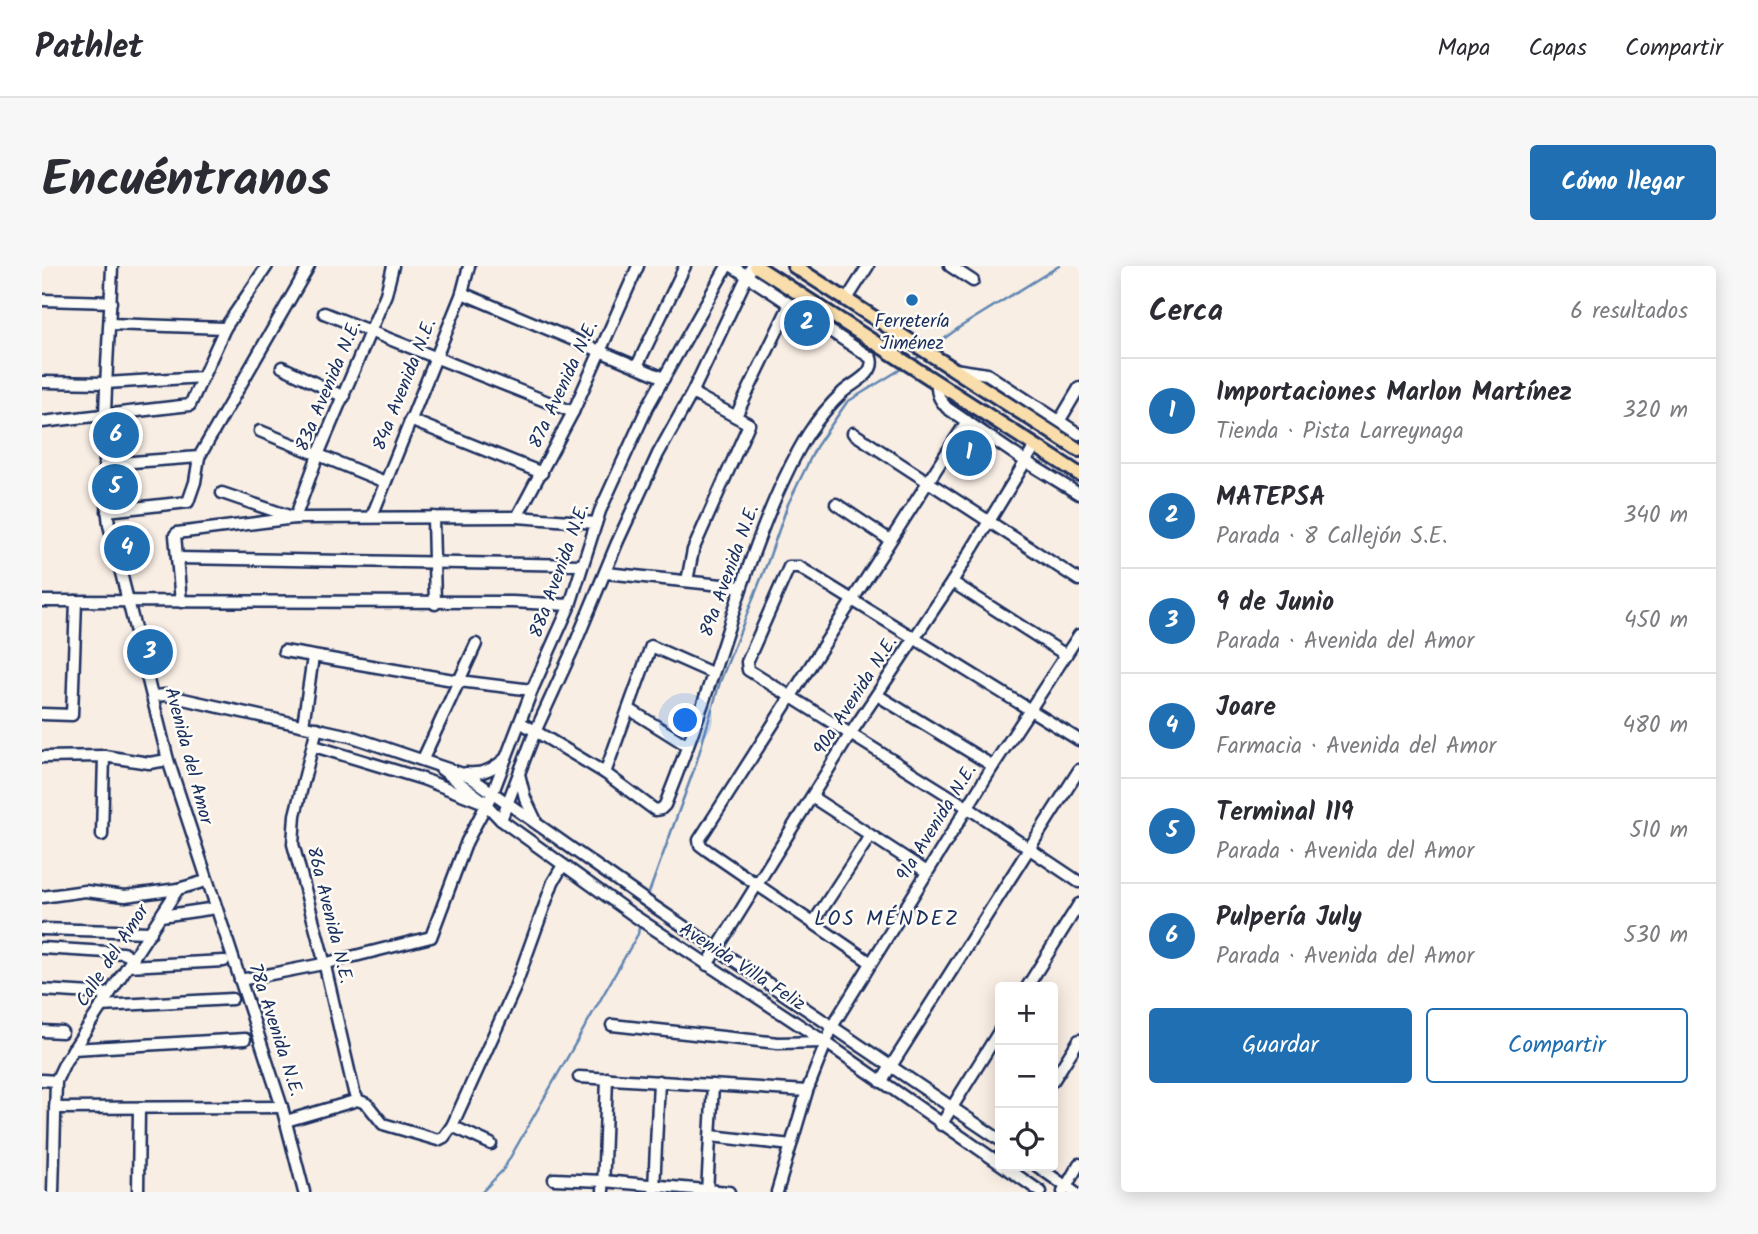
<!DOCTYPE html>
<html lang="es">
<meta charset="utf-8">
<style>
body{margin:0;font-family:Kalam,sans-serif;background:#f7f7f7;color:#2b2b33}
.controls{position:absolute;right:21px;bottom:21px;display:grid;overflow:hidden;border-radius:7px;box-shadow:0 4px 18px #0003}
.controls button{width:63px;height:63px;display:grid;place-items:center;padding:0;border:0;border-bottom:2px solid #e1e1e2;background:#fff;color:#2b2b33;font:35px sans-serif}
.you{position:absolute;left:644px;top:455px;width:24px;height:24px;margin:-18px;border:5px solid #fff;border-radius:50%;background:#1a73e8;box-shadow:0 0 0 10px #1a73e833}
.badge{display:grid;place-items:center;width:46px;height:46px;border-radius:50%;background:#1f6fb2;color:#fff;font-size:23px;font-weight:700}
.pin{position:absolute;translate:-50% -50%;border:4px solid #fff;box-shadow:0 2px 7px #0006}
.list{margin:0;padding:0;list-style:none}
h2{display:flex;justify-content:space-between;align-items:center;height:91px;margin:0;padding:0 28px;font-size:30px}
h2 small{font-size:23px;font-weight:400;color:#7c7c81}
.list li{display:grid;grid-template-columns:46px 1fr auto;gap:21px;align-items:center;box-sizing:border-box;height:105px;padding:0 28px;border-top:2px solid #e1e1e2}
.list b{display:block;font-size:26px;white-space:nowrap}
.list p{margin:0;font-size:23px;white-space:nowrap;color:#7c7c81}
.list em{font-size:23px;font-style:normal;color:#7c7c81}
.actions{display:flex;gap:14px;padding:21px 28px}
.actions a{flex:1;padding:16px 0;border:2px solid #1f6fb2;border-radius:7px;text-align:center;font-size:24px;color:#1f6fb2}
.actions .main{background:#1f6fb2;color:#fff}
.icon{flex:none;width:38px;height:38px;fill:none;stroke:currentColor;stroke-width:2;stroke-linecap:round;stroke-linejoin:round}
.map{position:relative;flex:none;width:1037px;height:926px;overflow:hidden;border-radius:7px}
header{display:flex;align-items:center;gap:42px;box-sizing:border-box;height:98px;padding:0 35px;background:#fff;border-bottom:2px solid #e1e1e2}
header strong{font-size:33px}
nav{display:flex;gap:38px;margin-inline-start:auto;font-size:24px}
.intro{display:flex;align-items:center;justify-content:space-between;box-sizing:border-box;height:168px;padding:0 42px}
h1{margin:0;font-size:49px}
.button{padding:18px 32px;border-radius:7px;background:#1f6fb2;color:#fff;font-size:24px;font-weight:700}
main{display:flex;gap:42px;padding:0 42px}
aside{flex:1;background:#fff;border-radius:7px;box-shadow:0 4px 18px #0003}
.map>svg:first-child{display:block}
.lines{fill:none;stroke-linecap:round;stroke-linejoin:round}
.stream{stroke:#6086b2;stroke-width:2.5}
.minor-casing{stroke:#1b2f5e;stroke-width:15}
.major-casing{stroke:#1b2f5e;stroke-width:18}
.minor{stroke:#fdfcf7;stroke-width:10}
.major{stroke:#f9ddab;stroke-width:12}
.poi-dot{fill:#1f6fb2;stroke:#fdfcf7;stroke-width:2.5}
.labels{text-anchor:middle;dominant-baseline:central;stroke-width:5;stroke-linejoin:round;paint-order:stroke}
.poi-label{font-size:19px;fill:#1b2f5e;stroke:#fdfcf7}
.street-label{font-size:19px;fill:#1b2f5e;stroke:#fdfcf7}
.neighbourhood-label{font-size:21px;letter-spacing:2px;fill:#1b2f5e;stroke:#fdfcf7}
</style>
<header>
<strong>Pathlet</strong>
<nav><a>Mapa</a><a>Capas</a><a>Compartir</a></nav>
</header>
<div class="intro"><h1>Encuéntranos</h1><a class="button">Cómo llegar</a></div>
<main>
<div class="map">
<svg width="1037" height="926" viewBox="0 0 1037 926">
<rect width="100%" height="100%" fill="#f9eee4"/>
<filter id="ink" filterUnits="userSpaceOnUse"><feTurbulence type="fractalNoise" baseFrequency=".0143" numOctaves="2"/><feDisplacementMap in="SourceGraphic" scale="14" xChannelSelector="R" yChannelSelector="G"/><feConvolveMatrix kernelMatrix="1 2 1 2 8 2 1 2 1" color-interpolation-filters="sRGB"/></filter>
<g filter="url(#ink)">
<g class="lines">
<g class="stream">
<polyline points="889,82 918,61 1017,0"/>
<polyline points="869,96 881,88"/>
<polyline points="605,632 654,498 678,416 726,295 746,238 774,181 805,136 864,100"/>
<polyline points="440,926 461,904 596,668 598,655"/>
</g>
<defs>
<g id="minor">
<path d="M70,0C67,84 57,176 67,259L126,494L240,841L262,926"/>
<polyline points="351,0 344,28 276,189 253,252 475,251 554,257"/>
<polyline points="908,0 931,15"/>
<polyline points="420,27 622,112"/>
<polyline points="805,33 826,0"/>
<polyline points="0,34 69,36"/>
<polyline points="282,47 531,146"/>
<polyline points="68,58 183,62"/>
<polyline points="595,100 643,0"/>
<polyline points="240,101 302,131"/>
<polyline points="912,103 945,108 1037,168"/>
<polyline points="0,116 64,117 161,111"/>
<path d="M895,117C894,128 898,134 905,142L983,195L1037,228"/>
<polyline points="694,150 748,38"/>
<polyline points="368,154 500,207"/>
<polyline points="1018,154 1037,122"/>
<polyline points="0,156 148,139 183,62 225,0"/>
<polyline points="218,165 343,216"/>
<polyline points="811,167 1037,314"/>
<polyline points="64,198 157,191"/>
<polyline points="794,238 848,274"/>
<polyline points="65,245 146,236 153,216 157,191 267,0"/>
<polyline points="330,250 420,27 427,0"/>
<polyline points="391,251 393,338"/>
<polyline points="475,251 531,146 596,0"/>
<polyline points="135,292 540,299"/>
<polyline points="564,307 699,321"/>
<polyline points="645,315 651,284 707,158 650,127"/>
<polyline points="910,316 1024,389"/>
<polyline points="0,335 470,336 528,339"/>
<polyline points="139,336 133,269 135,267 253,252 180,227"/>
<polyline points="242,385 417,415 490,424"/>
<polyline points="835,429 951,500"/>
<polyline points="112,430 123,429 308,470 427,510 610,639 958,874"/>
<polyline points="587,443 646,480"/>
<polyline points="0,448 30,449 34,335"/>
<path d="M478,456L563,507L613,544L619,543L623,539C646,481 667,422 686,363C702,312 719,261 742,213C759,177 772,154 801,126C812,116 834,108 829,92L690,0"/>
<polyline points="261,459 271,391"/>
<polyline points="275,462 253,549 251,578 280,687 312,826 316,834 325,838 341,858 396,874 402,871 410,860 472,724 511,616 521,599"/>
<polyline points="1037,474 757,301 747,301 705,396 706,404 925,541 1037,616"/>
<polyline points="272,480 381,513 440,536"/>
<polyline points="0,491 62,490 107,497 126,494"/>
<polyline points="381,493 434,378"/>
<polyline points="399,503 438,532 459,554 591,649 783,776 999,926"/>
<path d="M424,507C440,509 452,503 464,492"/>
<polyline points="563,507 609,380 670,407"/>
<polyline points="477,508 483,532 493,553"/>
<polyline points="770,531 885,606"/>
<polyline points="459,554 493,466 531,383 575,277 616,188 650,127 710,0"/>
<polyline points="60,569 62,490"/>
<polyline points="0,631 43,625 83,630 136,623"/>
<polyline points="119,650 174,642"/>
<polyline points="771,657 828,570"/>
<polyline points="0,663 109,666"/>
<polyline points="0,682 81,687 92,692"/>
<polyline points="828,696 666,585 658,579 657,574 925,155"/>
<polyline points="665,699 809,467 910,316 993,180"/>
<polyline points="86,700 182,695"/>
<polyline points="198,714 281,698 389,671 425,575 451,526 490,424 528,339 558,245 606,140 685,0"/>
<polyline points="985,721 1037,638"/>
<polyline points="0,724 67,728"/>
<polyline points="59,740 190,733"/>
<polyline points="570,759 736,777 782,776"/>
<polyline points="0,765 20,766"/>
<polyline points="31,783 203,773"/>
<polyline points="537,811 765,825"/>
<polyline points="0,814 14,815"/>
<polyline points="1011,815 1037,774"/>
<polyline points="839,816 1037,504"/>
<polyline points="13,842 240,841"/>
<polyline points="244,855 316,834"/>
<polyline points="899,859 958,764"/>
<polyline points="410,860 449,878"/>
<polyline points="669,870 749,879"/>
<polyline points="995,900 1032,926"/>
<polyline points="512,913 561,915 687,926"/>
<polyline points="612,923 617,815"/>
<polyline points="11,926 14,815 23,796 136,623 164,615"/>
<polyline points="96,926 97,842"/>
<polyline points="561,926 565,812"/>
<polyline points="665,926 671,819"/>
<polyline points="735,926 765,825 791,759 951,500 1037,369"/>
<polyline points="1021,926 1037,898"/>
</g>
<g id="major">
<polyline points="714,0 1037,208"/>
<polyline points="752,0 1037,184"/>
</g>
</defs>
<use href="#minor" class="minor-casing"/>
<use href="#major" class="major-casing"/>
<use href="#minor" class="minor"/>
<use href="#major" class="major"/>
</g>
</g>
<circle class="poi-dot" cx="870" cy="34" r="7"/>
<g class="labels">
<g class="poi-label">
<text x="870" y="56">Ferretería<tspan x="870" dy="22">Jiménez</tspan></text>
</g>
<g class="street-label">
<text transform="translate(363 119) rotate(-68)">84a Avenida N.E.</text>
<text transform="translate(522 119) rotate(-65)">87a Avenida N.E.</text>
<text transform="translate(287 120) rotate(-67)">83a Avenida N.E.</text>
<text transform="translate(518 305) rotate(-70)">88a Avenida N.E.</text>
<text transform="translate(688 305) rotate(-70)">89a Avenida N.E.</text>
<text transform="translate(814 430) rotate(-57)">90a Avenida N.E.</text>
<text transform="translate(146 490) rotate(75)">Avenida del Amor</text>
<text transform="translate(895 557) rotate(-58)">91a Avenida N.E.</text>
<text transform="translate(287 649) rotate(76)">86a Avenida N.E.</text>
<text transform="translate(71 690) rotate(-57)">Calle del Amor</text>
<text transform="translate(700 701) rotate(33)">Avenida Villa Feliz</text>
<text transform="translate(233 764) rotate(72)">78a Avenida N.E.</text>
</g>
<g class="neighbourhood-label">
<text x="845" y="653">LOS MÉNDEZ</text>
</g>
</g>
</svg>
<div class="controls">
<button>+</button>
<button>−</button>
<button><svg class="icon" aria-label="locate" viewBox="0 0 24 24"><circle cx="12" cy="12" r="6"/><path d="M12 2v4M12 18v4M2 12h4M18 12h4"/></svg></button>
</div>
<div class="you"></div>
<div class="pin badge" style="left:927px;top:187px">1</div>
<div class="pin badge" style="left:765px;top:57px">2</div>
<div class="pin badge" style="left:108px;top:386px">3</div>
<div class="pin badge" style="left:85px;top:282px">4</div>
<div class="pin badge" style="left:73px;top:221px">5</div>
<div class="pin badge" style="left:74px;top:169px">6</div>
</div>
<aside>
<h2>Cerca<small>6 resultados</small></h2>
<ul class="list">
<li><span class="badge">1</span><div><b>Importaciones Marlon Martínez</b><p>Tienda · Pista Larreynaga</p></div><em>320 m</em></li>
<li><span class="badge">2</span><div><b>MATEPSA</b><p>Parada · 8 Callejón S.E.</p></div><em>340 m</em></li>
<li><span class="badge">3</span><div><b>9 de Junio</b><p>Parada · Avenida del Amor</p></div><em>450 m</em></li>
<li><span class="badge">4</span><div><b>Joare</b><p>Farmacia · Avenida del Amor</p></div><em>480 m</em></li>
<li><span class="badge">5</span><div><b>Terminal 119</b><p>Parada · Avenida del Amor</p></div><em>510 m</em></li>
<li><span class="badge">6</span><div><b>Pulpería July</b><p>Parada · Avenida del Amor</p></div><em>530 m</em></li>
</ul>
<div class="actions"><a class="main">Guardar</a><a>Compartir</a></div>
</aside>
</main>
